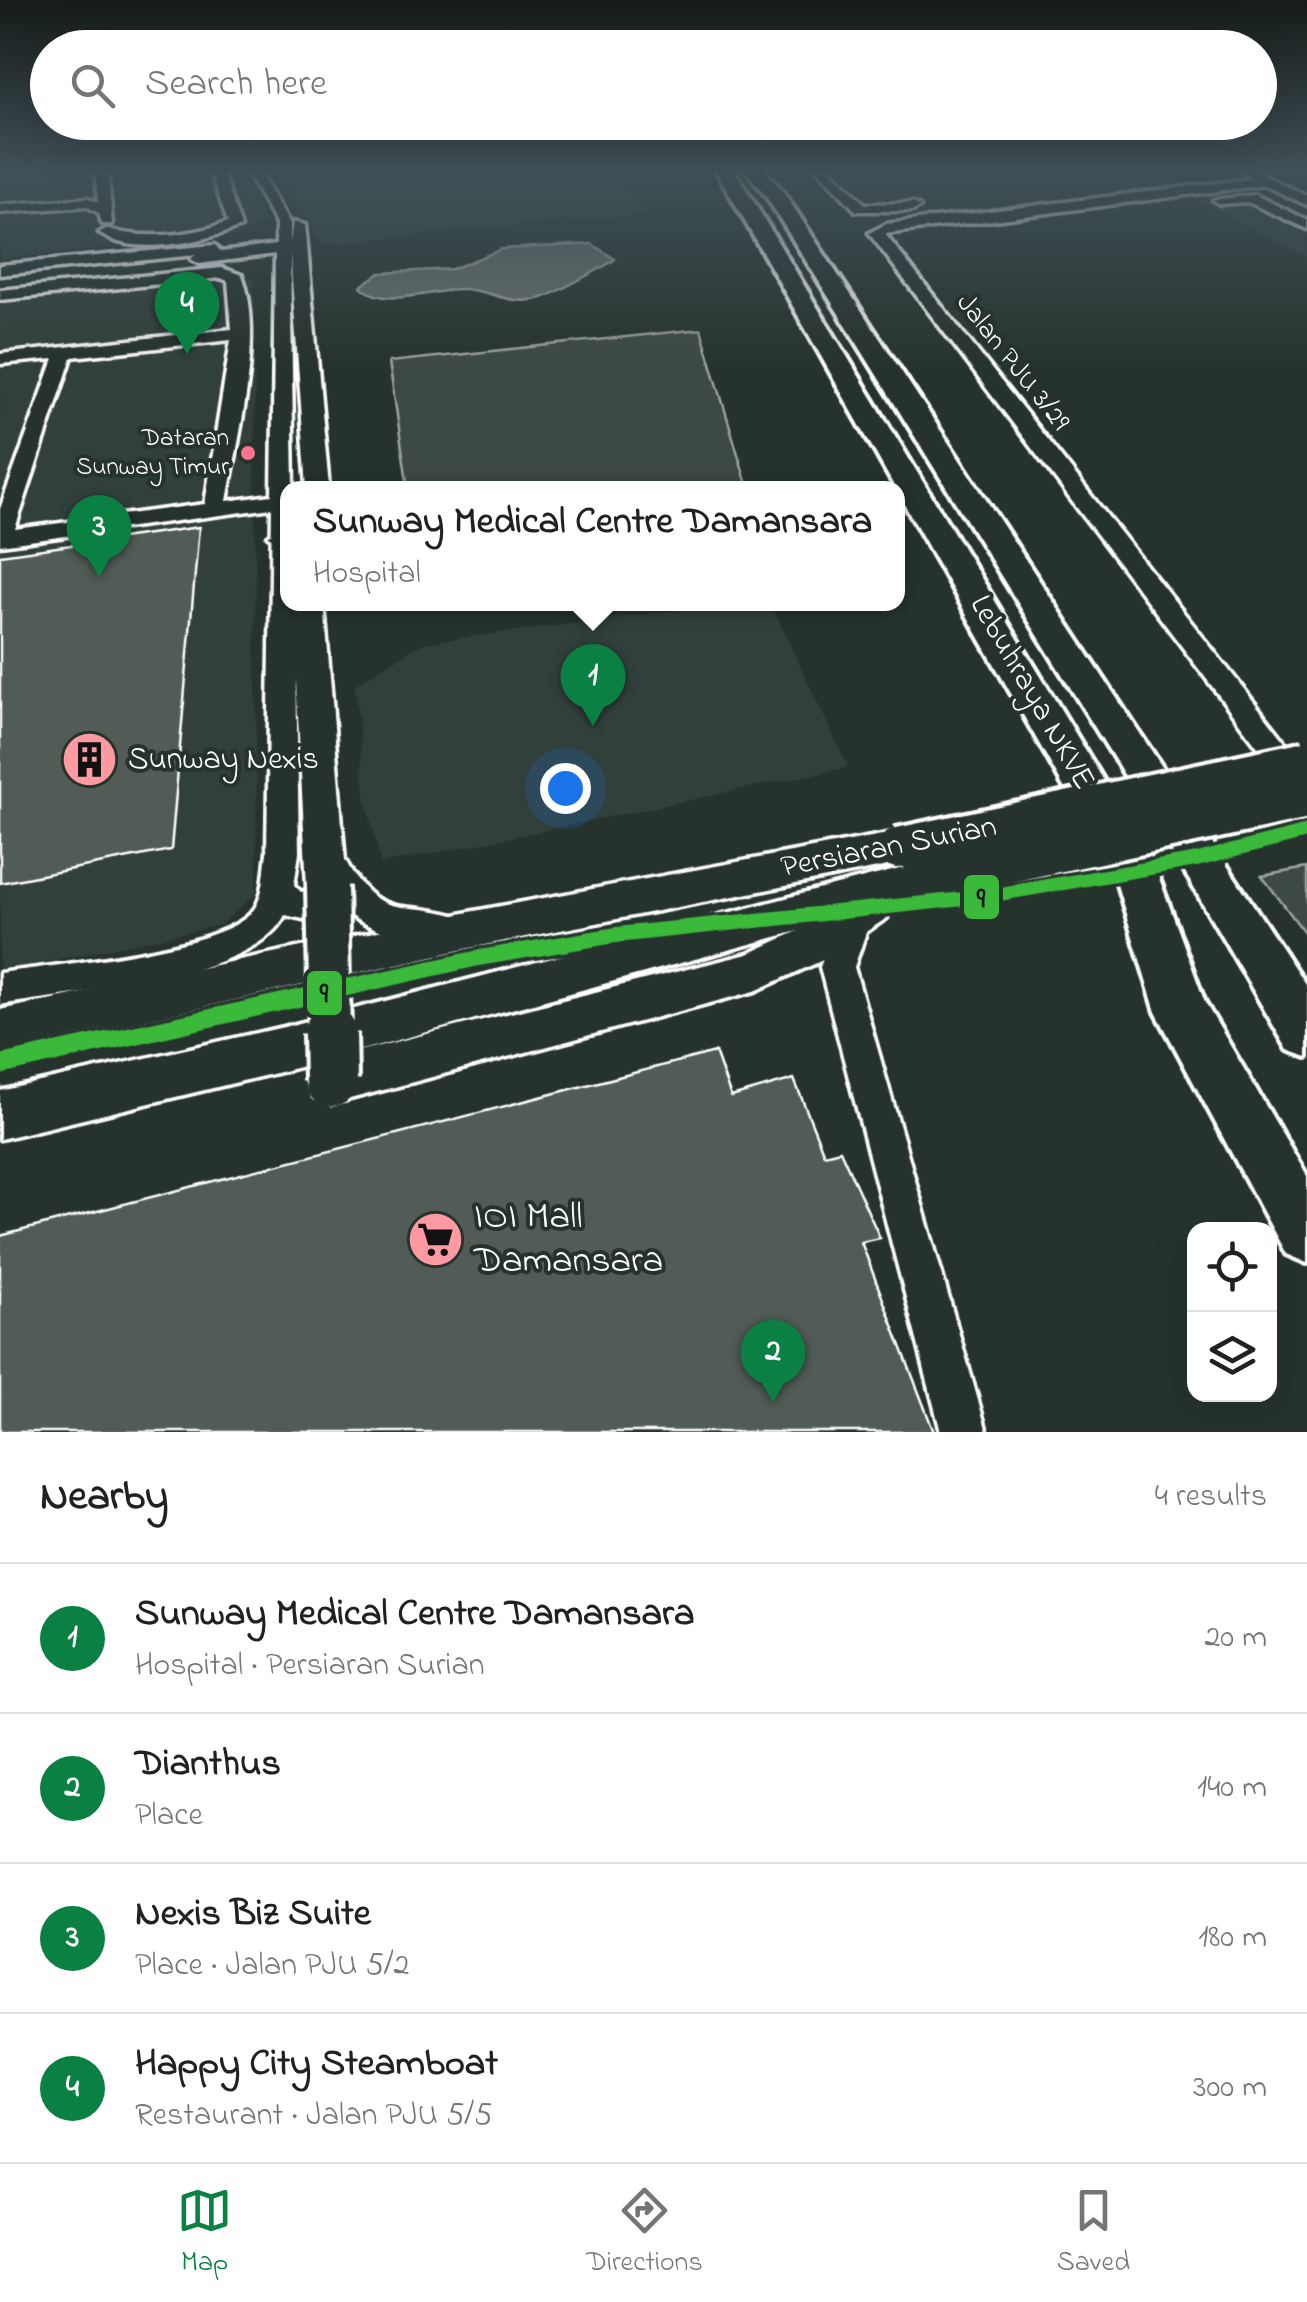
<!DOCTYPE html>
<meta charset="utf-8">
<style>
body{margin:0;font-family:"Indie Flower",sans-serif;background:#f6f6f6;color:#202124}
.controls{position:absolute;right:30px;bottom:30px;display:grid;overflow:hidden;border-radius:20px;box-shadow:0 10px 40px #0002}
.controls button{width:90px;height:90px;display:grid;place-items:center;padding:0;border:0;border-bottom:2px solid #e0e0e0;background:#fff;color:#202124;font:50px sans-serif}
.you{position:absolute;left:565px;top:788px;width:35px;height:35px;margin:-25px;border:8px solid #fff;border-radius:50%;background:#1a73e8;box-shadow:0 0 0 15px #1a73e833}
.badge{display:grid;place-items:center;width:65px;height:65px;border-radius:50%;background:#0b8043;color:#fff;font-size:32px;font-weight:700}
.pin{position:absolute;translate:-50% -82px;filter:drop-shadow(0 2px 5px #0008)}
.pin::after{content:'';position:absolute;top:52px;width:35px;height:30px;background:inherit;clip-path:polygon(0 0,100% 0,50% 100%)}
.popup{position:absolute;left:280px;top:481px;width:625px;height:130px;box-sizing:border-box;display:grid;place-content:center;border-radius:20px;background:#fff;filter:drop-shadow(0 2px 8px #0005);font-size:32px;white-space:nowrap;color:#757577}
.popup b{font-size:38px;color:#202124}
.popup::after{content:'';position:absolute;left:50%;top:100%;margin-left:-20px;border:20px solid transparent;border-top-color:#fff}
.list{margin:0;padding:0;list-style:none}
h2{display:flex;justify-content:space-between;align-items:center;height:130px;margin:0;padding:0 40px;font-size:42px}
h2 small{font-size:32px;font-weight:400;color:#757577}
.list li{display:grid;grid-template-columns:65px 1fr auto;gap:30px;align-items:center;box-sizing:border-box;height:150px;padding:0 40px;border-top:2px solid #e0e0e0}
.list b{display:block;font-size:38px;white-space:nowrap}
.list p{margin:0;font-size:32px;white-space:nowrap;color:#757577}
.list em{font-size:32px;font-style:normal;color:#757577}
.icon{flex:none;width:55px;height:55px;fill:none;stroke:currentColor;stroke-width:2;stroke-linecap:round;stroke-linejoin:round}
.map{position:relative;flex:none;width:1307px;height:1432px;overflow:hidden}
.search{position:absolute;background:#fff;box-shadow:0 10px 40px #0002;left:30px;right:30px;top:30px;height:110px;display:flex;align-items:center;gap:25px;box-sizing:border-box;padding:0 35px;border-radius:55px;color:#757577;font-size:38px}
.sheet{height:730px;background:#fff}
nav{display:flex;justify-content:space-around;align-items:center;box-sizing:border-box;height:140px;border-top:2px solid #e0e0e0;background:#fff;font-size:28px;color:#757577}
nav a{display:grid;justify-items:center;gap:5px}
nav .on{color:#0b8043}
.map>svg:first-child{display:block}
.built{fill:#333f3a}
.green{fill:#3e4944;stroke:#9ea4a2;stroke-width:2.5}
.water{fill:#67706c;stroke:#a4a9a7;stroke-width:2.5}
.building{fill:#515c57;stroke:#fff;stroke-width:2.5}
.lines{fill:none;stroke-linecap:round;stroke-linejoin:round}
.minor-casing{stroke:#fff;stroke-width:7}
.major-casing{stroke:#fff;stroke-width:7}
.highway-casing{stroke:#fff;stroke-width:8}
.minor{fill:#26332d;fill-rule:evenodd}
.major{fill:#26332d;fill-rule:evenodd}
.highway{fill:#26332d;fill-rule:evenodd}
.major-bridge-far1-casing{stroke:#fff;stroke-width:48;stroke-linecap:butt}
.major-bridge-casing{stroke:#fff;stroke-width:60;stroke-linecap:butt}
.major-bridge-far1{stroke:#26332d;stroke-width:40}
.major-bridge{stroke:#26332d;stroke-width:52}
.metro-1-casing{stroke:#26332d;stroke-width:7}
.metro-1{fill:#3ab93a;fill-rule:evenodd}
.bus-dot{fill:#fc738d;stroke:#26332d;stroke-width:4}
.labels{text-anchor:middle;dominant-baseline:central;stroke-width:8;stroke-linejoin:round;paint-order:stroke}
.far-bus-label{font-size:25px;fill:#fff;stroke:#26332d;text-anchor:end}
.far-street-label{font-size:28px;fill:#fff;stroke:#26332d}
.street-label{font-size:32px;fill:#fff;stroke:#26332d}
.poi-label{font-size:32px;fill:#fff;stroke:#26332d;text-anchor:start}
.near-poi-label{font-size:38px;fill:#fff;stroke:#26332d;text-anchor:start}
.line-badge{stroke:#26332d;stroke-width:4}
.pale-badge-label{font-size:28px;text-anchor:middle;font-weight:bold;fill:#111}
</style>
<div class="map">
<svg width="1307" height="1432" viewBox="0 0 1307 1432">
<rect width="100%" height="100%" fill="#26332d"/>
<filter id="ink" filterUnits="userSpaceOnUse"><feTurbulence type="fractalNoise" baseFrequency=".01" numOctaves="2"/><feDisplacementMap in="SourceGraphic" scale="20" xChannelSelector="R" yChannelSelector="G"/><feConvolveMatrix kernelMatrix="1 2 1 2 8 2 1 2 1" color-interpolation-filters="sRGB"/></filter>
<g filter="url(#ink)">
<g class="built">
<polygon points="0,168 237,168 266,223 234,237 0,259"/>
<polygon points="276,168 610,168 644,214 322,244"/>
<polygon points="1243,191 1307,222 1307,257 1193,198"/>
<polygon points="214,266 254,279 257,893 220,925 0,972 0,287"/>
<polygon points="724,604 771,604 848,767 381,864 365,795 355,684 423,643"/>
</g>
<g class="green">
<polygon points="701,329 748,488 408,488 389,362"/>
<polygon points="1307,868 1307,936 1262,876"/>
</g>
<path class="water" d="M592,244L615,259C612,263 550,296 542,298C510,308 489,288 459,289C432,291 382,309 361,286L380,273L452,269L502,249Z"/>
<g class="building">
<polygon points="199,527 171,850 0,883 0,555"/>
<polygon points="715,1052 731,1097 794,1079 824,1154 840,1150 880,1238 861,1242 934,1432 0,1432 0,1236"/>
</g>
<g class="lines">
<defs>
<g id="minor">
<polygon points="89,168 102,168 108,176 112,224 102,224 99,213 86,206 0,213 0,205 88,198 98,202 96,177"/>
<path d="M209,168H221L241,227C204,241 134,258 99,233L106,229C145,240 190,236 228,222Z"/>
<path d="M244,168H256L290,224V243L293,222L305,225L329,488H307L290,252L294,488H288V604H295L299,853L294,885L301,892L315,889L321,879L316,865L321,856L332,852L343,856C379,926 403,897 463,918L468,928L463,938C426,951 368,931 338,907L308,920L285,915C254,979 68,993 0,1005V973C52,965 221,950 252,912C265,897 264,871 267,853L272,508L0,545V509L54,359L0,364V354L232,329L228,281L221,278L0,300V290L222,268L242,275C265,334 238,438 227,501L272,495L275,254L199,264L191,259L195,255L0,275V265L215,245L221,252L276,245V224ZM231,340L205,504L15,529L72,357Z"/>
<polygon points="816,168 829,168 865,204 913,203 920,207 913,211 856,211"/>
<polygon points="1250,169 1307,196 1307,205 1264,185 885,234 1306,768 1306,784 1286,784 869,233 886,224 1251,179 1244,173"/>
<polygon points="1255,195 1307,220 1307,229 1248,202 1220,204 1213,200"/>
<polygon points="855,904 867,908 871,918 854,967 987,1432 941,1432 820,967 843,908"/>
</g>
<g id="major">
<polygon points="282,527 288,529 288,548 268,536"/>
<polygon points="292,604 324,604 347,886 341,898 327,903 313,898 307,886"/>
<polygon points="898,832 912,837 918,848 912,859 898,864 469,948 0,1052 0,1010 469,912"/>
<polygon points="919,864 933,869 939,881 933,893 892,905 887,918 823,960 755,991 331,1104 314,1097 307,1081 314,1065 331,1058 748,954 798,931 284,1071 0,1139 0,1091 284,1027"/>
</g>
<g id="highway">
<polygon points="715,168 733,168 1153,862 1205,1003 1307,1176 1307,1263 1286,1254 1156,1012 1115,878"/>
<polygon points="744,168 763,168 784,193 1307,987 1307,1057 1288,1050 1190,881 766,196"/>
</g>
</defs>
<use href="#minor" class="minor-casing"/>
<use href="#major" class="major-casing"/>
<use href="#highway" class="highway-casing"/>
<use href="#minor" class="minor"/>
<use href="#major" class="major"/>
<use href="#highway" class="highway"/>
<defs>
<g id="major-bridge-far1">
<polyline points="898,848 1307,761"/>
<polyline points="919,881 1307,799"/>
<polyline points="327,886 330,1035"/>
</g>
<polyline id="major-bridge" points="330,1033 331,1081"/>
</defs>
<use href="#major-bridge-far1" class="major-bridge-far1-casing"/>
<use href="#major-bridge" class="major-bridge-casing"/>
<use href="#major-bridge-far1" class="major-bridge-far1"/>
<use href="#major-bridge" class="major-bridge"/>
<defs>
<polygon id="metro-1" points="1307,825 1307,839 1197,867 983,904 616,943 479,966 0,1075 0,1055 479,950 616,927 983,890 1197,853"/>
</defs>
<use href="#metro-1" class="metro-1-casing"/>
<use href="#metro-1" class="metro-1"/>
</g>
</g>
<linearGradient id="sky" x2="0" y2="1"><stop stop-color="#151c19"/><stop offset="0.46" stop-color="#415057"/><stop offset="1" stop-color="#415057" stop-opacity="0"/></linearGradient>
<rect width="1307" height="368" fill="url(#sky)"/>
<defs>
<symbol id="building-disc" viewBox="-11 -11 22 22"><circle r="9.5" fill="#ff9aa2" stroke="#26332d"/><path d="M-4-6H4V6H1V3H-1V6H-4ZM-2.5-4.3h1.7v1.8h-1.7ZM.8-4.3h1.7v1.8H.8ZM-2.5-1h1.7V.8h-1.7ZM.8-1h1.7V.8H.8Z" fill="#111"/></symbol>
<symbol id="supermarket-disc" viewBox="-11 -11 22 22"><circle r="9.5" fill="#ff9aa2" stroke="#26332d"/><path d="M-6-5.5h2.5l.6 2H6L4.5 2H-2.5L-4.4-4H-6ZM-1.5 3.2a1.3 1.3 0 1 0 .1 0ZM3 3.2a1.3 1.3 0 1 0 .1 0Z" fill="#111"/></symbol>
</defs>
<g fill-rule="evenodd">
<use href="#building-disc" x="58" y="728" width="63" height="63"/>
<use href="#supermarket-disc" x="404" y="1208" width="63" height="63"/>
</g>
<circle class="bus-dot" cx="248" cy="453" r="9"/>
<g class="labels">
<g class="far-bus-label">
<text x="229" y="439">Dataran<tspan x="229" dy="29">Sunway Timur</tspan></text>
</g>
<g class="far-street-label">
<text transform="translate(1012 363) rotate(52)">Jalan PJU 3/29</text>
</g>
<g class="street-label">
<text transform="translate(1031 693) rotate(60)">Lebuhraya NKVE</text>
<text transform="translate(889 848) rotate(-11)">Persiaran Surian</text>
</g>
<g class="poi-label">
<text x="128" y="760">Sunway Nexis</text>
</g>
<g class="near-poi-label">
<text x="474" y="1218">IOI Mall<tspan x="474" dy="44">Damansara</tspan></text>
</g>
</g>
<g class="line-badge">
<rect x="962" y="873" width="39" height="48" rx="10" fill="#3ab93a"/>
<rect x="305" y="969" width="39" height="48" rx="10" fill="#3ab93a"/>
</g>
<g class="pale-badge-label">
<text x="981" y="907">9</text>
<text x="324" y="1002">9</text>
</g>
</svg>
<div class="controls">
<button><svg class="icon" aria-label="locate" viewBox="0 0 24 24"><circle cx="12" cy="12" r="6"/><path d="M12 2v4M12 18v4M2 12h4M18 12h4"/></svg></button>
<button><svg class="icon" aria-label="layers" viewBox="0 0 24 24"><path d="M12 4l9 5-9 5-9-5zM3 14l9 5 9-5"/></svg></button>
</div>
<div class="you"></div>
<div class="pin badge" style="left:593px;top:726px">1</div>
<div class="popup"><b>Sunway Medical Centre Damansara</b>Hospital</div>
<div class="pin badge" style="left:773px;top:1402px">2</div>
<div class="pin badge" style="left:99px;top:577px">3</div>
<div class="pin badge" style="left:187px;top:354px">4</div>
<div class="search"><svg class="icon" aria-label="search" viewBox="0 0 24 24"><circle cx="10" cy="10" r="6"/><path d="M15 15l6 6"/></svg>Search here</div>
</div>
<section class="sheet">
<h2>Nearby<small>4 results</small></h2>
<ul class="list">
<li><span class="badge">1</span><div><b>Sunway Medical Centre Damansara</b><p>Hospital · Persiaran Surian</p></div><em>20 m</em></li>
<li><span class="badge">2</span><div><b>Dianthus</b><p>Place</p></div><em>140 m</em></li>
<li><span class="badge">3</span><div><b>Nexis Biz Suite</b><p>Place · Jalan PJU 5/2</p></div><em>180 m</em></li>
<li><span class="badge">4</span><div><b>Happy City Steamboat</b><p>Restaurant · Jalan PJU 5/5</p></div><em>300 m</em></li>
</ul>
</section>
<nav>
<a class="on"><svg class="icon" aria-label="map" viewBox="0 0 24 24"><path d="M3 6l6-2 6 2 6-2v14l-6 2-6-2-6 2zM9 4v14M15 6v14"/></svg>Map</a>
<a><svg class="icon" aria-label="directions" viewBox="0 0 24 24"><path d="M12 3l9 9-9 9-9-9zM9 14v-3h6M13 9l2 2-2 2"/></svg>Directions</a>
<a><svg class="icon" aria-label="saved" viewBox="0 0 24 24"><path d="M7 4h10v16l-5-4-5 4z"/></svg>Saved</a>
</nav>
